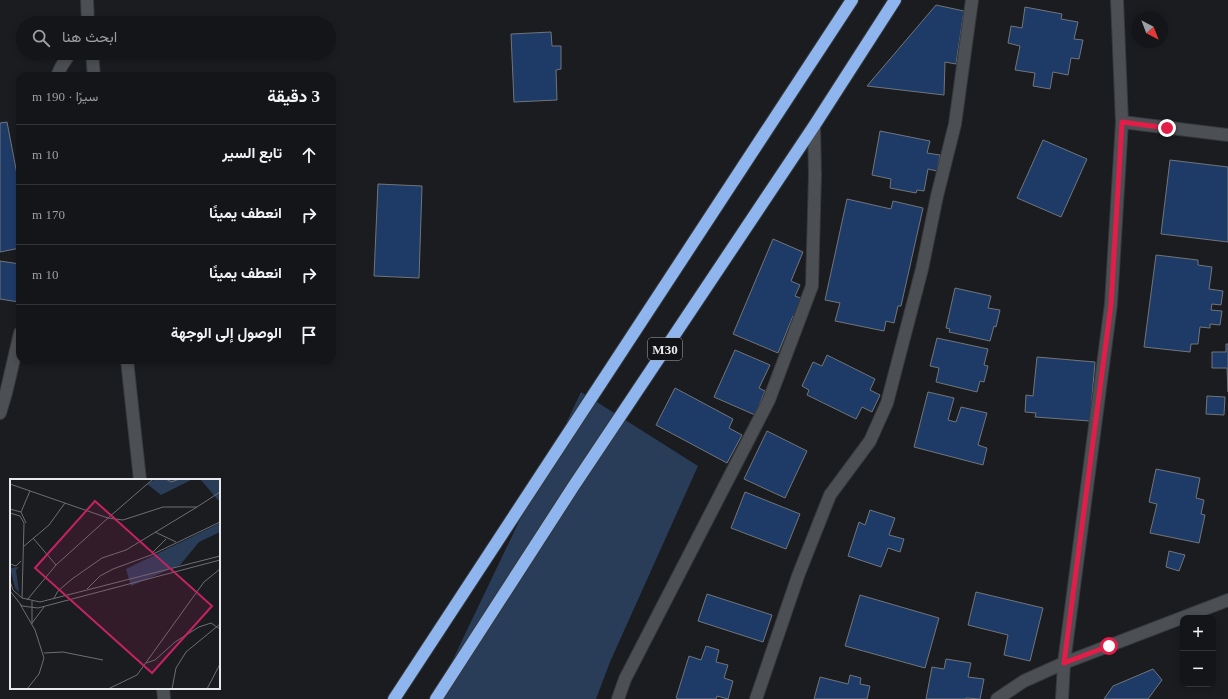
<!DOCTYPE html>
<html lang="ar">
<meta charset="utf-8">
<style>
body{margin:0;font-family:"Times New Roman",Vazirmatn,serif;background:#212225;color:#f1f3f6;direction:rtl}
.controls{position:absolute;right:12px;bottom:12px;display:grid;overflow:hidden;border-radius:8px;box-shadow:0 2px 6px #0003}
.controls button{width:36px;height:36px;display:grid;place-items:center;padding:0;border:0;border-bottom:1px solid #333437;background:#141518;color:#f1f3f6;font:20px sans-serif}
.compass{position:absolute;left:1132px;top:12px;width:36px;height:36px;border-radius:50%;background:#141518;box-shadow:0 2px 6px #0003;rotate:138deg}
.stop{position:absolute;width:12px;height:12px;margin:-9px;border:3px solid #e11d48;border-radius:50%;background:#fff}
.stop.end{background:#e11d48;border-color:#fff;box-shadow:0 1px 4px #0008}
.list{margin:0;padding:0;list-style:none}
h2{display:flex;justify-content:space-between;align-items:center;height:52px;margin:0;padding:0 16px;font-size:17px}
h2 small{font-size:13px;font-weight:400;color:#9d9fa2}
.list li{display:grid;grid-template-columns:26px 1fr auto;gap:12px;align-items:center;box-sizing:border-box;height:60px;padding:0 16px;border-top:1px solid #333437}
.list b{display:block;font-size:15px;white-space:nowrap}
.list em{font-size:13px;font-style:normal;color:#9d9fa2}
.icon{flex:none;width:22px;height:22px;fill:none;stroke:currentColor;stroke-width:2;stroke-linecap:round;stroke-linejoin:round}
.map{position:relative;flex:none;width:1228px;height:699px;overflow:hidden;direction:ltr}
.search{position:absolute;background:#141518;box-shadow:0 2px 6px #0003;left:16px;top:16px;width:320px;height:44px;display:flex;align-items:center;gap:10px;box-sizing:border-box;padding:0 14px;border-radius:22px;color:#9d9fa2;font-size:15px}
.panel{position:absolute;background:#141518;box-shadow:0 2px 6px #0003;left:16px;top:72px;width:320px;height:292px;border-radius:12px;direction:rtl}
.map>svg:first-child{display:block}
.green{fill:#293c58}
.building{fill:#1e3b67;stroke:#71757a}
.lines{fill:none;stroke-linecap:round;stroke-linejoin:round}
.street-casing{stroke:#37393c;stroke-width:14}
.highway-casing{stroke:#37393c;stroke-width:14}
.street{stroke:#4c5054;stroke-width:12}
.highway{stroke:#8fb5ee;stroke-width:12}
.route{stroke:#e11d48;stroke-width:5}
.labels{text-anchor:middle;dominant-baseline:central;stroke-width:3.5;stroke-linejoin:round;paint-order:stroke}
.shield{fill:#111317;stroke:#a8aaad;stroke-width:1}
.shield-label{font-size:13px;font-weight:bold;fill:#e8eaed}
.inset-road{fill:none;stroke:#6c6e72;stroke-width:1}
.view{fill:#c42262;fill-opacity:0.15;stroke:#c42262;stroke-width:2}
.inset-edge{fill:none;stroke:#e8eaed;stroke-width:2}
</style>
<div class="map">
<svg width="1228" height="699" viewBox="0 0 1228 699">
<rect width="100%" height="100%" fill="#1a1c20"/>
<polygon class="green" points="581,392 698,466 610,662 596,699 434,699"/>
<g class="building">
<polygon points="936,5 964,11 956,64 945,62 944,95 867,86"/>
<polygon points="1025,7 1062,14 1061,19 1078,22 1074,39 1083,40 1079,59 1071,58 1068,75 1053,72 1050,89 1033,86 1035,73 1015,70 1020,46 1008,43 1011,26 1022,28"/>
<polygon points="551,32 552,46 561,46 561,69 556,70 557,100 514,102 511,34"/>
<polygon points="7,122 20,190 20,248 0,252 0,123"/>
<polygon points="880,131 930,141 927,153 940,155 937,171 928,169 924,191 917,190 916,193 890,188 891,179 872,175"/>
<polygon points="1043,140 1087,159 1061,217 1017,198"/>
<polygon points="1170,160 1228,167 1228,242 1161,234"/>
<polygon points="378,184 422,186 419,278 374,276"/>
<polygon points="847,199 891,209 893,201 923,208 901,306 898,306 894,323 886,321 884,331 835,321 840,303 825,300"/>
<polygon points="773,239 803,252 791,281 800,285 795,296 803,299 796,317 793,316 778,353 733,334"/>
<polygon points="1156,255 1198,260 1198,265 1212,267 1209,289 1223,291 1221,305 1212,304 1211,310 1222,311 1220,325 1210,324 1210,328 1200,327 1198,344 1191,344 1190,352 1144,347"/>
<polygon points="0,261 20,264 20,295 19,302 0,299"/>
<polygon points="955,288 991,296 988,308 1000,310 996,327 994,326 990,341 949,332 950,329 946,328"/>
<polygon points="937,338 988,349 984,365 988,366 984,382 980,381 977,392 936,382 939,368 930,366"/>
<polygon points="1226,344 1228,344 1228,392 1227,368 1212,368 1212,352 1226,352"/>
<polygon points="735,350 770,365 759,388 765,391 755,415 714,397"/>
<polygon points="827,355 875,379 870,390 880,395 872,412 862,407 856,419 807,395 809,390 802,386 813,362 822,366"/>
<polygon points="1037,357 1095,362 1090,421 1035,417 1036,413 1025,412 1026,395 1033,396"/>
<polygon points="675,388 733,419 729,428 742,435 727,463 656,425"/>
<polygon points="928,392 954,398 948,420 956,422 961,407 987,413 978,445 987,448 983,465 914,447"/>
<polygon points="1207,396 1225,397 1224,415 1206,414"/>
<polygon points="767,431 807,451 785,498 744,479"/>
<polygon points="1156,469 1200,478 1196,498 1204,500 1201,514 1205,515 1199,543 1150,533 1157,504 1149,502"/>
<polygon points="745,492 800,514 786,549 731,528"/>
<polygon points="870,510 895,518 889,535 904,539 900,552 888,548 881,567 848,556 859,522 865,525"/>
<polygon points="1169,551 1185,555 1179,571 1166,567"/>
<polygon points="976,592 1043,608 1030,661 1004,655 1008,635 968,625"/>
<polygon points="707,594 772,615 763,642 698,621"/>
<polygon points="860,595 939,618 925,668 845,646"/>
<polygon points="706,646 719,650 716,662 728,665 724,678 733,681 728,699 717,696 716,699 679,699 676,698 689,656 701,660"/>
<polygon points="946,659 971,663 968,677 984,679 980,699 966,698 966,699 926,699 932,667 944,669"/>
<polygon points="1153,669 1162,680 1148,699 1104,699 1113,686"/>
<polygon points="850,675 861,678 860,684 870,686 867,699 814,699 820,677 848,684"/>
</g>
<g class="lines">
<defs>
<g id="street">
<polyline points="87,0 88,23"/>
<polyline points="92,53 94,76"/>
<polyline points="57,76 61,67 70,53"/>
<polyline points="1122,122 1228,135"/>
<polyline points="127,360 140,480"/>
<polyline points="0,413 6,393 20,333"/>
<polyline points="163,688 164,699"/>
<polyline points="618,699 625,679 769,400 812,286 815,175 814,126"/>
<polyline points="756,699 798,576 830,495 870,441 887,403 922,269 937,196 955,124 972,0"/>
<polyline points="997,699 1024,681 1064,663 1111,304 1122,122 1117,0"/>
<polyline points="1062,699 1064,663 1228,600"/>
</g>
<g id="highway">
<polyline points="394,699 852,0"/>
<polyline points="436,699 573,487 814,126 895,0"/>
</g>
</defs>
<use href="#street" class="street-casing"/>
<use href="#highway" class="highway-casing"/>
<use href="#street" class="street"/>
<use href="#highway" class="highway"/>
</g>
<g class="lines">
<polyline class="route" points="1109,646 1064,663 1111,304 1122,122 1167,128"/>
</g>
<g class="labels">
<rect class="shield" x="648" y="338" width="34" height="22" rx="3"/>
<g class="shield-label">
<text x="665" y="349">M30</text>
</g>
</g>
<g transform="translate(10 479)">
<rect width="210" height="210" fill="#1a1c20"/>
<path d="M145,0H183L151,16L137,5ZM190,0H210V21H208ZM210,44V53L189,63L170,86L121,107L116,90ZM9,88L6,91L9,113L5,109L0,89Z" fill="#293c58"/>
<path class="inset-road" d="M156,0L161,3L170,0M0,5L98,39L143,0M0,30L11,33L16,44M11,33L20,12M0,34L10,37L14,44L12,119M145,53L166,63M23,59L46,86M13,68L39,46L55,24M142,74L156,60M0,85L6,87L11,82M0,102L3,111L12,119L30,123L210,77M77,110L90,97L103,90L141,76L210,43M0,112L12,127L28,129L210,81M44,119L48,112L62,100L92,79L116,71L187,28M17,121L46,86L98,39L113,41L153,28H187L210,13M10,125L25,151L34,179L29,195L17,210M22,144L34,128M22,145V122M0,161V179M34,174L53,173L93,181M136,184L145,181L165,163L189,148L201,144L210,150M98,210L127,196L194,103L210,90M162,210L166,189L176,173L210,145M197,210L210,185"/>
<path class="view" d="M85,22L202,127L142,194L25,89Z"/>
<rect width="210" height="210" class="inset-edge"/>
</g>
</svg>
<div class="controls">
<button>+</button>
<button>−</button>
</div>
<svg class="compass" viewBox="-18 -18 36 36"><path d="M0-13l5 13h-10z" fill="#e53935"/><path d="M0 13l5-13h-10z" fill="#9d9fa2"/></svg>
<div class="stop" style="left:1109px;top:646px"></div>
<div class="stop end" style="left:1167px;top:128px"></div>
<div class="search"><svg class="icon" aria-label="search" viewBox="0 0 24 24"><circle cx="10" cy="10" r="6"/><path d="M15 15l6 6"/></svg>ابحث هنا</div>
<section class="panel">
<h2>3 دقيقة<small>سيرًا · 190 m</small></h2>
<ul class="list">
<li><svg class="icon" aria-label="ahead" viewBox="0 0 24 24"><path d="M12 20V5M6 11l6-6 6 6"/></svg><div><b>تابع السير</b></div><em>10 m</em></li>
<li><svg class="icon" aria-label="right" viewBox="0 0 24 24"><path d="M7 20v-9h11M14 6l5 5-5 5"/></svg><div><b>انعطف يمينًا</b></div><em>170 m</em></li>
<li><svg class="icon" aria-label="right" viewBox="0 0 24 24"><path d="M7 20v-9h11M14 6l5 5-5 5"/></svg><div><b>انعطف يمينًا</b></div><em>10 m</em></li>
<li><svg class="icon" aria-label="arrive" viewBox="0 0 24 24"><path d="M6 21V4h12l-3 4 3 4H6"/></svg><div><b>الوصول إلى الوجهة</b></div></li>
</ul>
</section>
</div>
